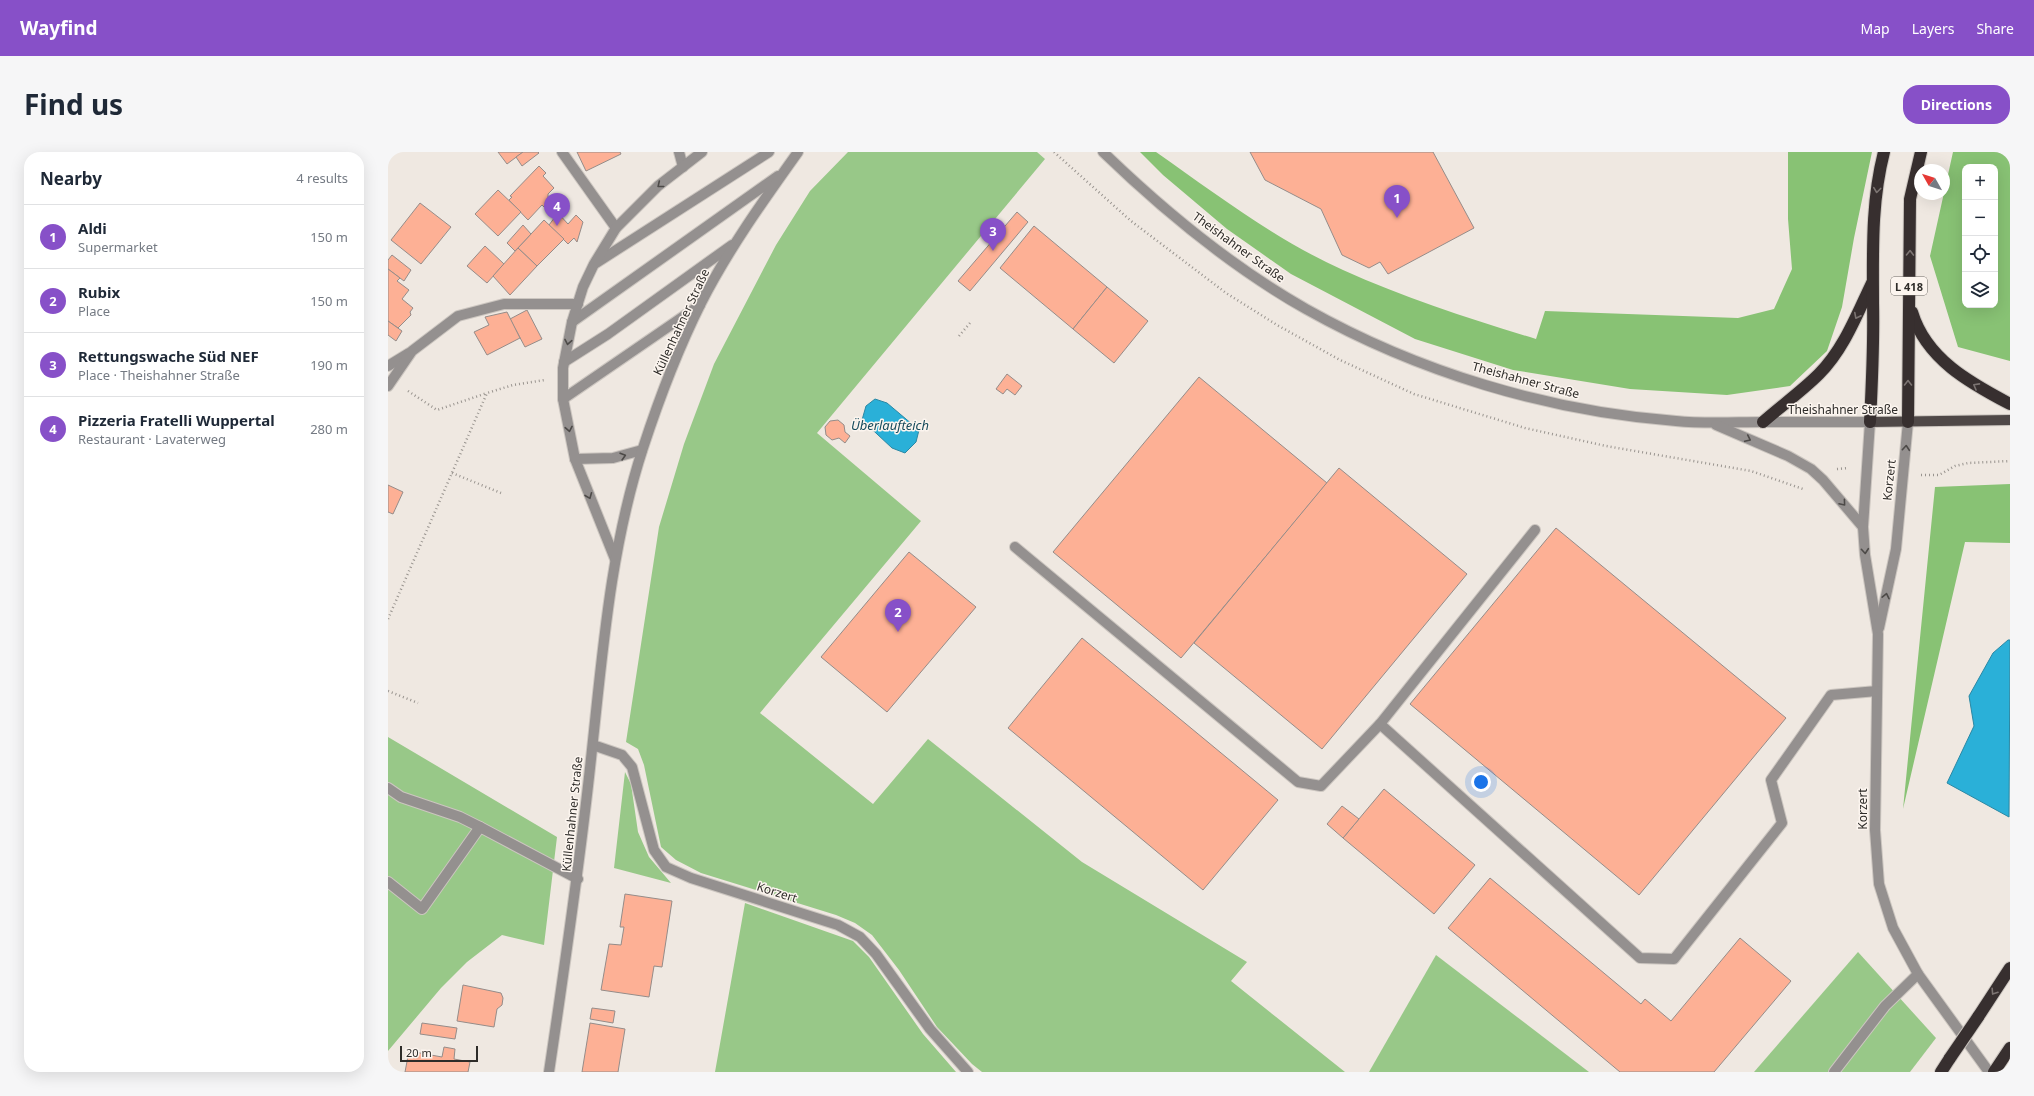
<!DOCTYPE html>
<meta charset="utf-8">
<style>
body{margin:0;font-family:"Noto Sans",sans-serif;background:#f6f6f7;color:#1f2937}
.controls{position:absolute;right:12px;top:12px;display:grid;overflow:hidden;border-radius:8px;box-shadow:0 4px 16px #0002}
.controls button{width:36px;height:36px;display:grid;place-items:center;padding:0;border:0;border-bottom:1px solid #e0e1e3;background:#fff;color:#1f2937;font:20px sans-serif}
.compass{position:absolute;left:1526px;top:12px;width:36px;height:36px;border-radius:50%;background:#fff;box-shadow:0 4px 16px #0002;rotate:309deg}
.scale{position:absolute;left:12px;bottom:10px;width:78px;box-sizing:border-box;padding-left:4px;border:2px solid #2e2c29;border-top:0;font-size:11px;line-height:14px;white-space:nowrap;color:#2e2c29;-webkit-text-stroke:3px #fcf5ef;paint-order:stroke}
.you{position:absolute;left:1093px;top:630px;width:14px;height:14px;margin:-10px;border:3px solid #fff;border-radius:50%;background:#1a73e8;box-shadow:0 0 0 6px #1a73e833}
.badge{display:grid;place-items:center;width:26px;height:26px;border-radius:50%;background:#8750c8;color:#fff;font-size:13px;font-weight:700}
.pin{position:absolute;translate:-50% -33px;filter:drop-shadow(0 1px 2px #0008)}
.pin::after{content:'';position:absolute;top:21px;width:14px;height:12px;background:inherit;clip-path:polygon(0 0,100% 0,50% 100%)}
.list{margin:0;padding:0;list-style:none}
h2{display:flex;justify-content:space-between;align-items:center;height:52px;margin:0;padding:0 16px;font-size:17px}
h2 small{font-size:13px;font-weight:400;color:#747a83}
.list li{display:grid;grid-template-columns:26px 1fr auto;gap:12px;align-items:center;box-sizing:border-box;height:64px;padding:0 16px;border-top:1px solid #e0e1e3}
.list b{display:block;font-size:15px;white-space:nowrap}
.list p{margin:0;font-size:13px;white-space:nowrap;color:#747a83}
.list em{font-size:13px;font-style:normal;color:#747a83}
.icon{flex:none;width:22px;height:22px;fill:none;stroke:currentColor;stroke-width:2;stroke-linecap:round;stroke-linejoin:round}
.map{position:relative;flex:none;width:1622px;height:920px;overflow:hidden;border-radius:16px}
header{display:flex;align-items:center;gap:24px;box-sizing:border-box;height:56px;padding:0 20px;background:#8750c8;color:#fff}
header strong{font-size:19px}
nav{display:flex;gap:22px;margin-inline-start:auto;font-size:14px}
.intro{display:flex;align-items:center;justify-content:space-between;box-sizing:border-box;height:96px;padding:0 24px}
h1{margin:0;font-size:28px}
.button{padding:10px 18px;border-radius:16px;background:#8750c8;color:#fff;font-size:14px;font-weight:700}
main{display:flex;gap:24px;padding:0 24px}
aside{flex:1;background:#fff;border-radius:16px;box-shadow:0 4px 16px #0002}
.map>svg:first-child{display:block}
.green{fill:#98c888}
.forest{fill:#88c274;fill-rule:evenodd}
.water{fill:#2ab0d8;stroke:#2b88a4}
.building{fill:#fdb095;stroke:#958c89}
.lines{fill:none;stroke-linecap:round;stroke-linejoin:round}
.minor-casing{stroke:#ccc6c0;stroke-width:12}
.major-casing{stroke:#ccc6c0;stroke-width:12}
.highway-casing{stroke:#ccc6c0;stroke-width:14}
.path{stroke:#99948f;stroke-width:2.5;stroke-dasharray:1 3;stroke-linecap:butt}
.minor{stroke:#94908f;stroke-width:10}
.major{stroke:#4f4847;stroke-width:10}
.highway{stroke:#372f2f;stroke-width:12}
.highway-bridge-casing{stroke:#ccc6c0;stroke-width:14;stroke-linecap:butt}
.highway-bridge{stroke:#372f2f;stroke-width:12}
.oneway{stroke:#4d4a48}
.oneway2{stroke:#7c7472}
.labels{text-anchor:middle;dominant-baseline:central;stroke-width:3;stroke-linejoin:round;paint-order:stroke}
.shield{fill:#fcf5ef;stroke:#6c6864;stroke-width:1}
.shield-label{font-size:11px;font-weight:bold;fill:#2e2c29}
.street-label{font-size:12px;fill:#2e2c29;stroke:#fcf5ef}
.water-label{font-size:13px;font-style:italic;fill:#174b5c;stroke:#fcf5ef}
</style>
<header>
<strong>Wayfind</strong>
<nav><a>Map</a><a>Layers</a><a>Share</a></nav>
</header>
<div class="intro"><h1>Find us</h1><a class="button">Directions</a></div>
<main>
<aside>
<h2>Nearby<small>4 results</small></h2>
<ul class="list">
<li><span class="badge">1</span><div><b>Aldi</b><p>Supermarket</p></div><em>150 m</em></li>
<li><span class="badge">2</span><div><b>Rubix</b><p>Place</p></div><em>150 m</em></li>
<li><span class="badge">3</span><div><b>Rettungswache Süd NEF</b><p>Place · Theishahner Straße</p></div><em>190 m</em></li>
<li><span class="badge">4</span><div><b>Pizzeria Fratelli Wuppertal</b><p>Restaurant · Lavaterweg</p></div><em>280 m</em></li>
</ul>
</aside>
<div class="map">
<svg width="1622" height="920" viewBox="0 0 1622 920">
<rect width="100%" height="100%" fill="#efe8e1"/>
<g class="green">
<polygon points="460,0 649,0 657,7 429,281 533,369 372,561 485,652 540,587 694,710 859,810 843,829 957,920 594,920 584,912 549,875 511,818 484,783 467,771 448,763 313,721 288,708 273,695 256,613 250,597 238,590 271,375 296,292 326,212 388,93 422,39"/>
<polygon points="0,585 169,685 156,793 114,783 79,810 53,836 0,899"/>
<polygon points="237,620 243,632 250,680 261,705 283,731 226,716"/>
<polygon points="357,751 465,789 481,805 535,882 568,920 327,920"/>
<polygon points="1470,800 1548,886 1522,920 1366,920"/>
<polygon points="1048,803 1201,920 981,920"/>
</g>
<g class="forest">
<path d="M752,0H768C828,42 888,88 955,118C1017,146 1082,167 1148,187L1157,159L1350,166L1386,157L1404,117L1400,67V0H1484L1466,86L1454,155L1439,199L1402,234L1339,243L1242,237L1125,218L1027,187L903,122L839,77L775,23Z"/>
<path d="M1565,0H1622V209L1570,195L1542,104ZM1577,15H1607V153H1577Z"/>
<polygon points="1622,332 1622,391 1577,390 1515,657 1547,335"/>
</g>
<g class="water">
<polygon points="487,247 499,251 531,278 528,290 517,301 504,296 474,268 478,254"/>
<polygon points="1620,488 1622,488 1621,665 1559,631 1586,574 1581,544 1605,501"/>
</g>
<g class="building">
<polygon points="110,0 135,0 119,12"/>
<polygon points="135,0 150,0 151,1 134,14 128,5"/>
<polygon points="189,0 232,0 233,2 198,19"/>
<polygon points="862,0 1045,0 1086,76 1000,122 992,110 981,116 954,103 933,57 877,28"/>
<polygon points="151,14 158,21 155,24 166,36 160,42 160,50 156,55 154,53 140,68 121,48 124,45 122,44"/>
<polygon points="110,38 133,60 110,84 87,62"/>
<polygon points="32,51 63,75 33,112 3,88"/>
<polygon points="629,60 640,70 582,139 570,129"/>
<polygon points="170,61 180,72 188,63 195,70 189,90 186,86 180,92 161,73"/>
<polygon points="156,68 176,87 149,114 130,96"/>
<polygon points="135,73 143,82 127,99 119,91"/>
<polygon points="646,74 719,135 685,177 612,116"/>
<polygon points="97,94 116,112 99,131 79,114"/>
<polygon points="130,96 149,114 122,143 105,124"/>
<polygon points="4,103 23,118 16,129 0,117 0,108"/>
<polygon points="0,117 12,126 9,129 21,138 14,147 25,156 22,160 23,163 10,176 0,169"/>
<polygon points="719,135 760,169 726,211 685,177"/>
<polygon points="139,158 154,187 137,195 122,167"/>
<polygon points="119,160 132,186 99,203 86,180 101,173 97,165"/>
<polygon points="0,169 14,179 8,189 0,183"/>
<polygon points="619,222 634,234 627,243 619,237 615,242 608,237"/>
<polygon points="811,225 939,331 793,506 665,400"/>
<polygon points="450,268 456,273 457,280 462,284 457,291 451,286 444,288 438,283 437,275 442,269"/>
<polygon points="951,316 1079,422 934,597 806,491"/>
<polygon points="0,333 15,340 5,362 0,360"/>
<polygon points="1168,376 1398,566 1251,743 1022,552"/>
<polygon points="521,400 588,455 499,560 433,505"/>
<polygon points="694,486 890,648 815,738 620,576"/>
<polygon points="996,637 1087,713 1046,762 955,686"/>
<polygon points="954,654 971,667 955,686 939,672"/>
<polygon points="1102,726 1253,852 1257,847 1283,869 1352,786 1403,829 1326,920 1232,920 1060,776"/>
<polygon points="237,742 284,749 274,815 266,814 261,845 213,838 221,792 233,793 236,775 232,775"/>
<polygon points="75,833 113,841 115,846 114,853 109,857 106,875 69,869"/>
<polygon points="204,856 227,859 225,871 202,867"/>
<polygon points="34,871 69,876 67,887 32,882"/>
<polygon points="202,871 237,877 230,920 194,920"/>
<polygon points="56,895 67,897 66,907 82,910 80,920 17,920 21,899 54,905"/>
</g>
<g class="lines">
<defs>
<g id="minor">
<polyline points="174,0 228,76"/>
<polyline points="291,0 295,15"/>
<path d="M715,0C776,59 844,115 918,157C1030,220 1159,259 1288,269C1317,272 1347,270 1376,270C1411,270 1447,270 1482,270L1475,375L1477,403L1490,482L1487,678L1491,732L1505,776L1530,822L1601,920"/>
<polyline points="208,111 381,0"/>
<polyline points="184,170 390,24"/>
<polyline points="176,210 220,182 344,93"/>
<polyline points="0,214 21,201"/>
<polyline points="0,234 24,199 70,164 116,152 190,152"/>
<polyline points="175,247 312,153"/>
<polyline points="1328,273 1400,304 1423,317 1435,328 1475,375"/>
<polyline points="187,307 225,306 254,298"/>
<polyline points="627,395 910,630 933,634 992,572 1252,806 1286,807 1394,671 1383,628 1443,543 1489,539"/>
<polyline points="227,407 187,307 175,247 175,216 184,170 195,135 206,112 228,76 270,34 314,0"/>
<polyline points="1491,476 1508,397 1520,270"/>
<polyline points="992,572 1147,378"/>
<polyline points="205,593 234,603 244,615 266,698 278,715 303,726 450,773 472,785 488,802 542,877 580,920"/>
<polyline points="0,636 13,645 72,665 92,675"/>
<polyline points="0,730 34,757 92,675 190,727"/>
<path d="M161,920C176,819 191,718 202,616C214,509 221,400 255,296C271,247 290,197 313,151C340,98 375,49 410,0"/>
<polyline points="1446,920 1497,854 1530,822"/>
</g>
<polyline id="major" points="1482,270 1622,268"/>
<g id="highway">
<path d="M1524,160C1538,207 1582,231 1622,252"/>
<path d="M1375,270C1393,254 1414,239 1431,222C1456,197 1469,162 1484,131"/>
<path d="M1482,270C1484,231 1486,191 1485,151C1485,101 1483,50 1496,0"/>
<polyline points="1520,270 1522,47 1533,0"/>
<polyline points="1590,865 1622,816"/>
<polyline points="1553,920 1562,906"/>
<polyline points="1606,920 1622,896"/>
</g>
</defs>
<use href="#minor" class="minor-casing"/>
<use href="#major" class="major-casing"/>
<use href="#highway" class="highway-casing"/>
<g class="path">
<polyline points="666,0 743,69 838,141 889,173 952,208 1026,242 1137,276 1218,294 1363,319 1415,337"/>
<polyline points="571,184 582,171"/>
<polyline points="20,239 49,258 99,241"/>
<polyline points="1449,317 1460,316"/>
<polyline points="64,321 113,341"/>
<polyline points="1533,323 1551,323 1567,314 1580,311 1622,309"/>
<polyline points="0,467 99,241 125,233 157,228"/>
<polyline points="0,539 30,551"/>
</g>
<use href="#minor" class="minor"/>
<use href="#major" class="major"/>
<use href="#highway" class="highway"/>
<defs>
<polyline id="highway-bridge" points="1562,906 1590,865"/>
</defs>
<use href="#highway-bridge" class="highway-bridge-casing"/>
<use href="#highway-bridge" class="highway-bridge"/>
</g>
<defs><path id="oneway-chevron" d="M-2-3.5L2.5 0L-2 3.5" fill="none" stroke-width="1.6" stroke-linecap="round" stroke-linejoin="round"/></defs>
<g class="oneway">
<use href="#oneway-chevron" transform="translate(272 33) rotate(141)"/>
<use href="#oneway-chevron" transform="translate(180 190) rotate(101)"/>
<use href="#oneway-chevron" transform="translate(181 277) rotate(79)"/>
<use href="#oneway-chevron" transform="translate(1360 287) rotate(25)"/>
<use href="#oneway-chevron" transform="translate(1518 296) rotate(-85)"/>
<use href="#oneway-chevron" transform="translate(235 304) rotate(-16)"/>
<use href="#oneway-chevron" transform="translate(201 344) rotate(68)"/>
<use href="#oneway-chevron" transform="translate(1455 351) rotate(50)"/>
<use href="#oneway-chevron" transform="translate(1477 399) rotate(85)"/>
<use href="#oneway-chevron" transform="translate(1498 444) rotate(-78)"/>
</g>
<g class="oneway2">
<use href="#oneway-chevron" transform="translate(1489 38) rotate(97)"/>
<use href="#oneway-chevron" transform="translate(1522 101) rotate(-89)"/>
<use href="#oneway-chevron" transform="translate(1469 164) rotate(117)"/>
<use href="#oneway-chevron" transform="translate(1520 231) rotate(-90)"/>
<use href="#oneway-chevron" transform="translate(1588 234) rotate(-151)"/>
<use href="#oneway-chevron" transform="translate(1606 840) rotate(123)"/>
</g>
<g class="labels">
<rect class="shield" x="1503" y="125" width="36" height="18" rx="3"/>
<g class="shield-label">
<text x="1521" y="134">L 418</text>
</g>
<g class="street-label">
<text transform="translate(851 95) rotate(36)">Theishahner Straße</text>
<text transform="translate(293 170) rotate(-65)">Küllenhahner Straße</text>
<text transform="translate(1138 228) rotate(15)">Theishahner Straße</text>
<text x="1455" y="257">Theishahner Straße</text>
<text transform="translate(1501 328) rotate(-84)">Korzert</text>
<text transform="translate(1474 657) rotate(-90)">Korzert</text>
<text transform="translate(184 662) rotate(-84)">Küllenhahner Straße</text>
<text transform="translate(389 740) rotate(18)">Korzert</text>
</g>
<g class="water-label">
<text x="502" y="273">Überlaufteich</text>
</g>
</g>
</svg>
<div class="controls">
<button>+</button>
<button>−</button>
<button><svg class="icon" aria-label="locate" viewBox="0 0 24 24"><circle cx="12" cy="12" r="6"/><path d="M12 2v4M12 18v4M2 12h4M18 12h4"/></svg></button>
<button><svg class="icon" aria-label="layers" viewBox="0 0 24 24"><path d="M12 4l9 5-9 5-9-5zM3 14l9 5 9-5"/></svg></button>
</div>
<svg class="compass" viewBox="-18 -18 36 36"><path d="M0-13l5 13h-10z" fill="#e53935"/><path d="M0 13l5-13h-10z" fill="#747a83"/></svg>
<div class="scale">20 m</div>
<div class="you"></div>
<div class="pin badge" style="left:1009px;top:66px">1</div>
<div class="pin badge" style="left:510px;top:480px">2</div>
<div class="pin badge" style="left:605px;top:99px">3</div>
<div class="pin badge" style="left:169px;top:74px">4</div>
</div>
</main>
